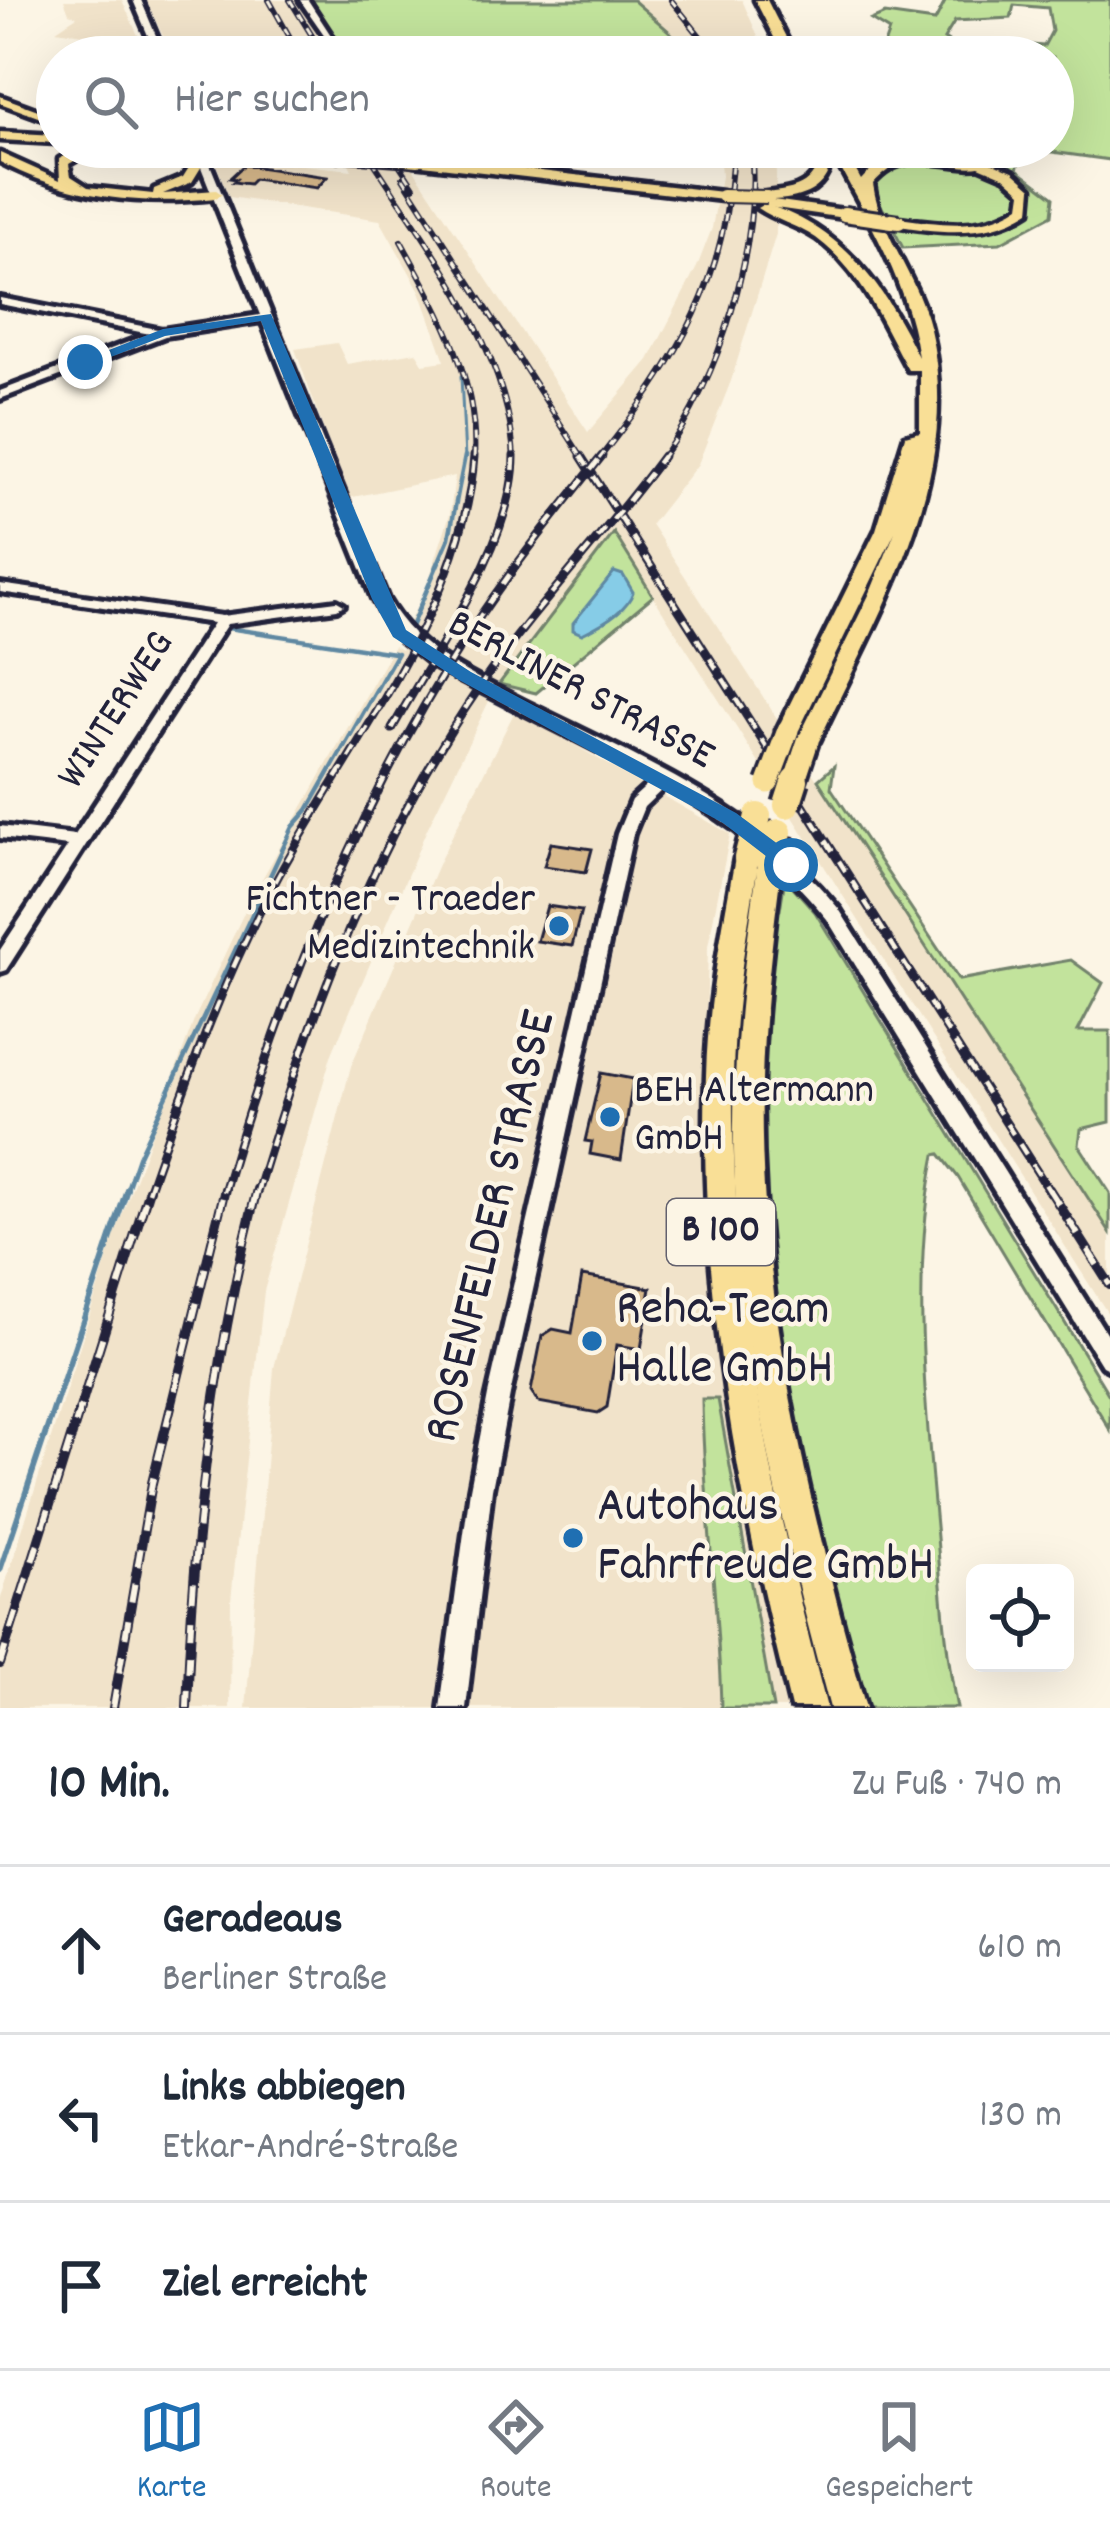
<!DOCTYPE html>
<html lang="de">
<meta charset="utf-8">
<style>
body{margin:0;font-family:Dekko,sans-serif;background:#f6f6f7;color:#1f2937}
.controls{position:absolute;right:36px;bottom:36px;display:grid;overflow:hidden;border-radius:18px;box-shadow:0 12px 48px #0002}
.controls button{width:108px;height:108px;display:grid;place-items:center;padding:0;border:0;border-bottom:3px solid #e0e1e3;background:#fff;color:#1f2937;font:60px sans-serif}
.stop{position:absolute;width:36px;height:36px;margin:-27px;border:9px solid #1f6fb2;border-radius:50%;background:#fff}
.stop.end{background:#1f6fb2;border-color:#fff;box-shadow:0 3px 12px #0008}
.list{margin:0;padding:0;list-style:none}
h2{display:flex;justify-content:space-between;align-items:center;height:156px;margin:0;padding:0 48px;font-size:51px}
h2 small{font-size:39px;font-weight:400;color:#747a83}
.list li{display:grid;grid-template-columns:78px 1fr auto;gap:36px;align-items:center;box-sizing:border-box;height:168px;padding:0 48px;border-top:3px solid #e0e1e3}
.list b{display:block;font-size:45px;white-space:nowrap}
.list p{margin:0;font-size:39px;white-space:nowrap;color:#747a83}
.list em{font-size:39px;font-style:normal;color:#747a83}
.icon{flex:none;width:66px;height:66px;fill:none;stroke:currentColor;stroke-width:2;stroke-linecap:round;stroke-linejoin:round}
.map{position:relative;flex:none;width:1110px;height:1708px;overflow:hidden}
.search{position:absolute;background:#fff;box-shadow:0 12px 48px #0002;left:36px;right:36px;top:36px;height:132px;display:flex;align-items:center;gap:30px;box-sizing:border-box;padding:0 42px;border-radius:66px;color:#747a83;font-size:45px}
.sheet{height:660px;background:#fff}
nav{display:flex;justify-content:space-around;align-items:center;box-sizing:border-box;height:168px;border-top:3px solid #e0e1e3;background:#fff;font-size:33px;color:#747a83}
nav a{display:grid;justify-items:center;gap:6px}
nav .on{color:#1f6fb2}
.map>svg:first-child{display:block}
.built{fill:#f1e3ca}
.green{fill:#c2e39c;stroke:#72826c;stroke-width:3;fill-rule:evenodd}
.water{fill:#86cce7;stroke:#5e88a2;stroke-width:3}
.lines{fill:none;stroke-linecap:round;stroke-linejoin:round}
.stream-far2{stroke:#5e88a2;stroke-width:3}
.stream-far1{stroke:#5e88a2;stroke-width:4.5}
.stream{stroke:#5e88a2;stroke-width:6}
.building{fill:#d8b98b;stroke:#22223b;stroke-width:3}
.minor-casing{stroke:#22223b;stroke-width:10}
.major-casing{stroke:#22223b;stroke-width:9}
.highway-casing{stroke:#22223b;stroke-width:9}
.minor{fill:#fcf5e5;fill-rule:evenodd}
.major{fill:#f9df96;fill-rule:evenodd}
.highway{fill:#f9df96;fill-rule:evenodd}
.rail-far2-casing{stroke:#22223b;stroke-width:6}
.rail-far1-casing{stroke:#22223b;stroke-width:9}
.rail-casing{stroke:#22223b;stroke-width:10}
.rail-far2{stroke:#fcf5e5;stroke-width:3;stroke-dasharray:8;stroke-linecap:butt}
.rail-far1{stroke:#fcf5e5;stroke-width:4.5;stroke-dasharray:12;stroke-linecap:butt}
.rail{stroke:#fcf5e5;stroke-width:6;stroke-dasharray:18;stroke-linecap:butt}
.major-bridge-far1-casing{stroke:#22223b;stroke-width:15;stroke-linecap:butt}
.major-bridge-casing{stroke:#22223b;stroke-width:20;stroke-linecap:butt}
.highway-bridge-far2-casing{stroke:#22223b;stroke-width:16;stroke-linecap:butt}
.highway-bridge-far1-casing{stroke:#22223b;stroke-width:28;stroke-linecap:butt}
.highway-bridge-casing{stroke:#22223b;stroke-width:34;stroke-linecap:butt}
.major-bridge-far1{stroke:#f9df96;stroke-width:10}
.major-bridge{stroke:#f9df96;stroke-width:14}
.highway-bridge-far2{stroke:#f9df96;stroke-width:12}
.highway-bridge-far1{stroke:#f9df96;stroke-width:21}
.highway-bridge{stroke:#f9df96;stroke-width:26}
.route{fill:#1f6fb2}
.poi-dot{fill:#1f6fb2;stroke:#fcf5e5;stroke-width:4.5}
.labels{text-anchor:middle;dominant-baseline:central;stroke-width:9;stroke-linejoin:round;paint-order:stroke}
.shield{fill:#fcf5e5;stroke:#63616e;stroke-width:3}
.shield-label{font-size:39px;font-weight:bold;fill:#22223b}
.street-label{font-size:42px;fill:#22223b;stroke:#fcf5e5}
.poi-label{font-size:42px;fill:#22223b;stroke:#fcf5e5;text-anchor:end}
.near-street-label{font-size:51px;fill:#22223b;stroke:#fcf5e5}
.near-poi-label{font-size:51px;fill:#22223b;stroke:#fcf5e5;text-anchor:start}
</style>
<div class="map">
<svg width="1110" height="1708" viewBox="0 0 1110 1708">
<rect width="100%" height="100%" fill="#fcf5e5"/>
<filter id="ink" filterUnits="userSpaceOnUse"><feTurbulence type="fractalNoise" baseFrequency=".00833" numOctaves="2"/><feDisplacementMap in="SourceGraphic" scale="24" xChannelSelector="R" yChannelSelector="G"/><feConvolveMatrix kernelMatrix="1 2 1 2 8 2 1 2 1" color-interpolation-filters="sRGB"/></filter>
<g filter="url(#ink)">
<g class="built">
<polygon points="64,0 122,0 141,42 56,30 77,16 69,13"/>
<polygon points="146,0 303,0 340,57 173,57"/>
<polygon points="633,0 742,0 767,57 689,57 671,33"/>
<polygon points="341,147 399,147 588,432 649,360 697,267 712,228 721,176 719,147 776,147 776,234 731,381 698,464 651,524 1110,1232 1110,1317 613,533 499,684 491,680 481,695 489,701 427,829 331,1056 264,1291 231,1600 230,1708 0,1708 0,1601 115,1234 195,1018 249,902 394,646 401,650 411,632 407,626 426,589 450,514 455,476 348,498 295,349 337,343 347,364 416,352 423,364 445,361 420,291 380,220 229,197 213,156 352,170"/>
<polygon points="515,711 730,834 708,946 705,1076 711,1275 725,1411 753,1568 793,1708 246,1708 274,1368 351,1066 440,860"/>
</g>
<g class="green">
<polygon points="309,0 633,0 671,33 689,57 500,57 338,43"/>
<path d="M946,0H1110V160L1023,148L1017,169L1054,197L1052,215L1000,243L903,248L851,147H1053V57H802L799,51L817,53L822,44L884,45L889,31L871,20L885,14L935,21ZM1014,5L1048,8L1052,31L1044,46L983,41L980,55L951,52L953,45L944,39L955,21L1011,18Z"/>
<polygon points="614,533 653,596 536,693 499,684"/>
<polygon points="834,766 831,788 959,980 1071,960 1103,983 1078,1031 1110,1031 1110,1122 1081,1129 1079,1145 1110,1193 1110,1232 818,780"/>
<path d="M785,878L815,912L1110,1397V1430L958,1177L940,1154L935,1155C911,1273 925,1396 935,1515C941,1579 944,1645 957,1708H868C785,1452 740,1182 775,914L780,910Z"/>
<path d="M702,1399H718L773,1708H721C719,1604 703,1502 702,1399Z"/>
</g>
<path class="water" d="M614,572L623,575L633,592C627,611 599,626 582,634L573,630V623Z"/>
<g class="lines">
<polyline class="stream-far2" points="461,376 465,459"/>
<g class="stream-far1">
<polyline points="0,594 394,653"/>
<polyline points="410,629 449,538 465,456"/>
<polyline points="126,1192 138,1157 293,827 308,810 397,653"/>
</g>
<polyline class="stream" points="0,1570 127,1189"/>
</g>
<g class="building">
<polygon points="244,165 327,177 317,188 254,179 249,184 233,182 236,179 230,178"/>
<polygon points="551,843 592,849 586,872 544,866"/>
<polygon points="547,906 581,911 572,946 537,941"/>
<polygon points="601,1073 633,1079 621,1160 590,1154 592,1142 585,1141"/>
<polygon points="582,1276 651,1288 641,1349 617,1345 607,1407 598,1413 538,1402 531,1391 542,1336 553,1329 572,1333"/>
</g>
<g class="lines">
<defs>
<g id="minor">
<polygon points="133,0 141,0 165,57 157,57"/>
<polygon points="300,0 308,0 338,46 332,46"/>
<path d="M193,147H203L387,599C418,653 472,675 525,702C570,724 615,745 658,768C732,807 786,845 839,909L1110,1339V1370L1102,1366L827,919C780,861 731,822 666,786L644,807L633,834L510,1395L492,1489L466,1708H440L470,1489L488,1395L617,834L631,800L654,779L436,668L401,640L386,622L373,599L262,321L165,336L0,399V391L150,334L0,304V298L162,330L260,315Z"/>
<polygon points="0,584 222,616 337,601 344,605 337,609 227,624 6,970 0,972 0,950 68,846 0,838 0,826 75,835 213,623 0,592"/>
</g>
<g id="major">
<polygon points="0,96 57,117 57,124 0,103"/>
<polygon points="0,132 57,135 57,143 0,140"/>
<path d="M83,147H98L69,164L71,176L88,187L153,194L154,189L183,177L198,153L202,152L208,156L192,182L163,194L216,190L222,194L216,198C139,206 69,198 0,162V153L60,180L59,159Z"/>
<polygon points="204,147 339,151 345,155 339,159 210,151"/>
<polygon points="418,157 722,192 728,196 722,200 414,164 412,161"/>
<path d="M983,159L1013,171L1032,188L1030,211C989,238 941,233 894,225L893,222L899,218C941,224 983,231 1020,206L1022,192L1005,177L979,166V160Z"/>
<polygon points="766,199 844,210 850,214 844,218 762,206 760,203"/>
</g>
<g id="highway">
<polygon points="755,0 767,0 796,57 784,57"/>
<path d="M803,147H817L828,172C817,197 787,201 762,200V194C782,190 803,191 814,172Z"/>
<path d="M829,147H843L861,180C889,148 953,144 990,163C955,178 911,139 873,184C880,235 918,278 930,329C965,477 879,613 819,741L808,749L797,741L870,593L895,532L799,730L788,738L777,730L876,530L905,436L920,432V370H908C881,321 862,272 816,238C797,225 774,220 757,208L764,204C842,227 884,286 918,357C907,280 865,215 829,147Z"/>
<path d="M747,849L759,858C747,930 734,1003 733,1076C730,1292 772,1500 827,1708H791C739,1500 698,1291 706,1075C708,1002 722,930 735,858Z"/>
<path d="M769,862L778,865L781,871C772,941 764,1010 762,1080C757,1294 808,1504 866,1708H830C774,1504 726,1293 735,1079C738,1009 747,940 757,871L760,865Z"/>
</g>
</defs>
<use href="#minor" class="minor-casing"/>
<use href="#major" class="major-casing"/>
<use href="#highway" class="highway-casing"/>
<use href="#minor" class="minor"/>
<use href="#major" class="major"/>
<use href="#highway" class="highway"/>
<defs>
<g id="rail-far2">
<polyline points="269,0 301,57"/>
<polyline points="290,0 325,57"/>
<polyline points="671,0 717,57"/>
<path d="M364,147C423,241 509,344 514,459"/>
<polyline points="388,147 414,187"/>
<polyline points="403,178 583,459"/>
<path d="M401,241C439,310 479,378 474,459"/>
<path d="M599,459C681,355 727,282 733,147"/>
<path d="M661,459C720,380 761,246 751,147"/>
</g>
<g id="rail-far1">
<polyline points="581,456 1050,1192"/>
<path d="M392,729C433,654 514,543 514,456"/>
<path d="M148,1192C184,1088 221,983 273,886C342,755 464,608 474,456"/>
<path d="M224,1192C280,999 356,808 465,639C506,575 554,516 602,456"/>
<path d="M257,1192C310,1014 375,838 481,685C537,604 605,535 663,456"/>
</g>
<g id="rail">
<polyline points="1049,1189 1110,1285"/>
<polyline points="0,1664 149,1189"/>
<polyline points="113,1708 152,1483 225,1189"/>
<path d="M187,1708C193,1532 213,1360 257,1189"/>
</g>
</defs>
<use href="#rail-far2" class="rail-far2-casing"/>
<use href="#rail-far1" class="rail-far1-casing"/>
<use href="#rail" class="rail-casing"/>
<use href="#rail-far2" class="rail-far2"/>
<use href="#rail-far1" class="rail-far1"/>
<use href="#rail" class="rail"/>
<defs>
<polyline id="major-bridge-far1" points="339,155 418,161"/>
<polyline id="major-bridge" points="844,214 899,222"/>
<polyline id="highway-bridge-far2" points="722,196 767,197"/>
<g id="highway-bridge-far1">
<polyline points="768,783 788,730"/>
<polyline points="794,783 808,741"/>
</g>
<g id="highway-bridge">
<polyline points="787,805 795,780"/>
<polyline points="747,858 758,816"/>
<polyline points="769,871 779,832"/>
</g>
</defs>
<use href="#major-bridge-far1" class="major-bridge-far1-casing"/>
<use href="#major-bridge" class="major-bridge-casing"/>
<use href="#highway-bridge-far2" class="highway-bridge-far2-casing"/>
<use href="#highway-bridge-far1" class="highway-bridge-far1-casing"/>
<use href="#highway-bridge" class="highway-bridge-casing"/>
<use href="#major-bridge-far1" class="major-bridge-far1"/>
<use href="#major-bridge" class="major-bridge"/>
<use href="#highway-bridge-far2" class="highway-bridge-far2"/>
<use href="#highway-bridge-far1" class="highway-bridge-far1"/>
<use href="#highway-bridge" class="highway-bridge"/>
</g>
</g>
<polygon class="route" points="271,314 406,630 471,672 736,813 798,859 798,870 784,870 723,823 459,680 393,637 372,599 261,321 165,336 90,365 78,362 163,329"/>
<g class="poi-dot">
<circle cx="559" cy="926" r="12"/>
<circle cx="610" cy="1117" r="12"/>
<circle cx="592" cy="1341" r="12"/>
<circle cx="573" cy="1538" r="12"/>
</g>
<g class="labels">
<rect class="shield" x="667" y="1199" width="108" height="66" rx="9"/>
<g class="shield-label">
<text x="721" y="1232">B 100</text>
</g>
<g class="street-label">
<text transform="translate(580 692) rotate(28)">BERLINER STRASSE</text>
<text transform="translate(118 711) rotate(-57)">WINTERWEG</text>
</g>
<g class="poi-label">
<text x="535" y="902">Fichtner - Traeder<tspan x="535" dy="48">Medizintechnik</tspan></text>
<text x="634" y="1093" text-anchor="start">BEH Altermann<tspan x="634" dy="48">GmbH</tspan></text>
</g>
<g class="near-street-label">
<text transform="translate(493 1227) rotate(-77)">ROSENFELDER STRASSE</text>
</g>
<g class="near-poi-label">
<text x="616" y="1312">Reha-Team<tspan x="616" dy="59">Halle GmbH</tspan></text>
<text x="597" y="1509">Autohaus<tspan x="597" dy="59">Fahrfreude GmbH</tspan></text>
</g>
</g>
</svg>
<div class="controls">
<button><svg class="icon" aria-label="locate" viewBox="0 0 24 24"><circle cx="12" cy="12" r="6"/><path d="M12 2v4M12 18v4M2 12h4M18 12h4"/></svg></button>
</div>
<div class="stop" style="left:791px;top:865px"></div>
<div class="stop end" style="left:85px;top:362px"></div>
<div class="search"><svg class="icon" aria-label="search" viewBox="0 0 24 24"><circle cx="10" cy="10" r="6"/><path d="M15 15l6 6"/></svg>Hier suchen</div>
</div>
<section class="sheet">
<h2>10 Min.<small>Zu Fuß · 740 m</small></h2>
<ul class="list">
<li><svg class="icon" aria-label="ahead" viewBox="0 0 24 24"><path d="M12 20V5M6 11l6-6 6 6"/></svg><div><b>Geradeaus</b><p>Berliner Straße</p></div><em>610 m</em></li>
<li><svg class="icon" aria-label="left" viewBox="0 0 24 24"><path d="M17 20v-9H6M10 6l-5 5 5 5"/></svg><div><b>Links abbiegen</b><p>Etkar-André-Straße</p></div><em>130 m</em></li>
<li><svg class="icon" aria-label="arrive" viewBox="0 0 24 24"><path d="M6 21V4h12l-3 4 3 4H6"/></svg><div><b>Ziel erreicht</b></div></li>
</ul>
</section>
<nav>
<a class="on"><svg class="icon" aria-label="map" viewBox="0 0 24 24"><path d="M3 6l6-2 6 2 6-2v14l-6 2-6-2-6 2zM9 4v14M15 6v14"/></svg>Karte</a>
<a><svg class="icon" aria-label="directions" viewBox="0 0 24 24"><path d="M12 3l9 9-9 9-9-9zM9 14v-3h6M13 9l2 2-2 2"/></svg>Route</a>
<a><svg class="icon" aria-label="saved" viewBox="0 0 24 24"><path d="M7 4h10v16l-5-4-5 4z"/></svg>Gespeichert</a>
</nav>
